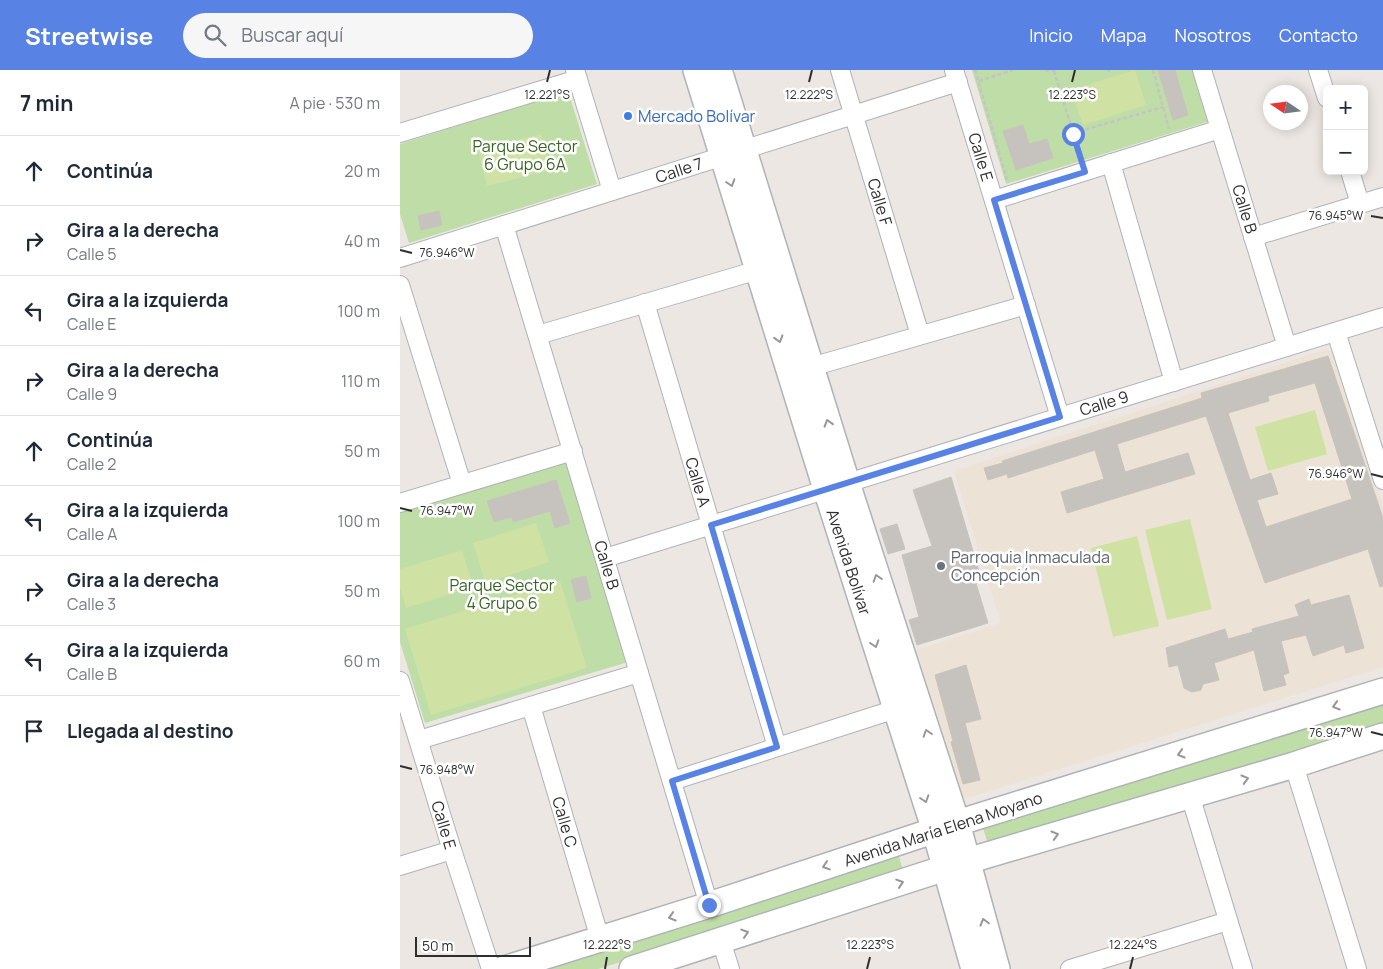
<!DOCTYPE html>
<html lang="es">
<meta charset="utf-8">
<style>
body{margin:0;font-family:Manrope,sans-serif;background:#f6f6f7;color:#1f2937}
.controls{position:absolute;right:15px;top:15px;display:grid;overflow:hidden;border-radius:8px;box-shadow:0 2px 12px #0003}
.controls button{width:45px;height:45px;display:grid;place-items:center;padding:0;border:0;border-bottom:1px solid #e0e1e3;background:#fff;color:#1f2937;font:25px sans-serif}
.compass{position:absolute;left:863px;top:15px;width:45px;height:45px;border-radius:50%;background:#fff;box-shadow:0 2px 12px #0003;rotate:283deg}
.scale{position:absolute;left:15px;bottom:12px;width:116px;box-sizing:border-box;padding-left:5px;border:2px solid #2e2e2e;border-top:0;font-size:14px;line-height:18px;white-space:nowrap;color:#2e2e2e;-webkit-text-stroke:4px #fff;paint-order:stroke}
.stop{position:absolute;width:15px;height:15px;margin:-11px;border:4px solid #5883e5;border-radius:50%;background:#fff}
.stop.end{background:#5883e5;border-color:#fff;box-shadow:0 1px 5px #0008}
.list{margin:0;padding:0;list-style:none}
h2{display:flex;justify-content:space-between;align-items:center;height:65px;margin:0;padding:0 20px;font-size:21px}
h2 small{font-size:16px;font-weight:400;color:#747a83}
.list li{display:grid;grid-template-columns:32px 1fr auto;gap:15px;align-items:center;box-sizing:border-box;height:70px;padding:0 20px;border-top:1px solid #e0e1e3}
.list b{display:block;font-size:19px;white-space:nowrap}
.list p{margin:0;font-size:16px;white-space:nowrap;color:#747a83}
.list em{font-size:16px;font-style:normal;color:#747a83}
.icon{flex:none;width:28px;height:28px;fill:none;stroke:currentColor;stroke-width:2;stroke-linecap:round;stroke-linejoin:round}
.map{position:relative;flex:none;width:983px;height:899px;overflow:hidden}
header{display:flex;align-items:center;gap:30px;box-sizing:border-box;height:70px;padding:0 25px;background:#5883e5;color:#fff}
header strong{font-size:24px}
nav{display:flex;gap:28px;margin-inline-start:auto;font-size:18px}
.search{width:350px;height:45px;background:#f6f6f7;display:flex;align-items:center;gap:12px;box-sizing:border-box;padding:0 18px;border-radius:28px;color:#747a83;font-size:19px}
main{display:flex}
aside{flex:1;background:#fff}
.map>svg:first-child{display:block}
.education{fill:#ece2d5}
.green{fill:#bfdda6}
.pitch{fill:#cfe2a4}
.building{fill:#c6c2bd;stroke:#c9c3bc;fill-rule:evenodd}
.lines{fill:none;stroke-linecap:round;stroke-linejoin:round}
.street-casing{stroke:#afb2b8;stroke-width:20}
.secondary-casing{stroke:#afb2b8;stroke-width:28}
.path{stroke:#c4c4c4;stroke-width:2.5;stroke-dasharray:4 2.5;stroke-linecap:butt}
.street{stroke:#fff;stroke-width:18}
.secondary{stroke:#fff;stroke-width:25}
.oneway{stroke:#969696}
.route{stroke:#5883e5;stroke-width:6}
.ticks{fill:none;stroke:#2e2e2e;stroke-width:2}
.shop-dot{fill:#3f7fe0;stroke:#fff;stroke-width:2}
.worship-dot{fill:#6b7280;stroke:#fff;stroke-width:2}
.labels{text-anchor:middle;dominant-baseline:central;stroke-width:5;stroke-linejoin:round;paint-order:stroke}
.shop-label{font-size:16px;fill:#366cbe;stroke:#fff;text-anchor:start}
.park-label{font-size:16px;fill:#3a6425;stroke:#fff}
.street-label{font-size:16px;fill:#2e2e2e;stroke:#fff}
.worship-label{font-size:16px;fill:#5b616d;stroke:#fff;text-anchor:start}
.ticks-label{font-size:12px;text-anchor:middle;fill:#2e2e2e;stroke:#fff;stroke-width:5;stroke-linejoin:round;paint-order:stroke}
</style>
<header>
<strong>Streetwise</strong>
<div class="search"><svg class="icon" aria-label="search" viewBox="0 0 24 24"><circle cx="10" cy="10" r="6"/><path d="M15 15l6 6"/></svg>Buscar aquí</div>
<nav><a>Inicio</a><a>Mapa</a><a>Nosotros</a><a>Contacto</a></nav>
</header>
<main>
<aside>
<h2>7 min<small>A pie · 530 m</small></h2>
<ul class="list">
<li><svg class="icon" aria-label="ahead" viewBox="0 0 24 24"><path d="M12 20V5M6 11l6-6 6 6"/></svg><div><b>Continúa</b></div><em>20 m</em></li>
<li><svg class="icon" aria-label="right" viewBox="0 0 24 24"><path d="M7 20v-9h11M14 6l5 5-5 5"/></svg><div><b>Gira a la derecha</b><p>Calle 5</p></div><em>40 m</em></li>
<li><svg class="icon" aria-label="left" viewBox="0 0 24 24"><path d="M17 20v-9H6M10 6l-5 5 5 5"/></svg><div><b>Gira a la izquierda</b><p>Calle E</p></div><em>100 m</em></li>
<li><svg class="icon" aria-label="right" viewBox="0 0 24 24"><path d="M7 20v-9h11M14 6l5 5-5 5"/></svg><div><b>Gira a la derecha</b><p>Calle 9</p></div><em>110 m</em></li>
<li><svg class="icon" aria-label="ahead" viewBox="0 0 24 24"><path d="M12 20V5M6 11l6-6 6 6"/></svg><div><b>Continúa</b><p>Calle 2</p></div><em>50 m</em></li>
<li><svg class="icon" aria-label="left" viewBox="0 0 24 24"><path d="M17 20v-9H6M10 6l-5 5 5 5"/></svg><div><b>Gira a la izquierda</b><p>Calle A</p></div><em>100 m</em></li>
<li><svg class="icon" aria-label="right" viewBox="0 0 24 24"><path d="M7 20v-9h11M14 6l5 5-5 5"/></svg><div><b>Gira a la derecha</b><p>Calle 3</p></div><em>50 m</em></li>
<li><svg class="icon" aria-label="left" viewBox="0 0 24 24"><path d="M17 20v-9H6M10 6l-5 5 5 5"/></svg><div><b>Gira a la izquierda</b><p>Calle B</p></div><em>60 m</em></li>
<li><svg class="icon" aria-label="arrive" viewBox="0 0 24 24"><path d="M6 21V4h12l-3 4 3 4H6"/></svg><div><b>Llegada al destino</b></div></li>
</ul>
</aside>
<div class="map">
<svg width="983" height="899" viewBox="0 0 983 899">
<rect width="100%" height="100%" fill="#ede7e3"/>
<polygon class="education" points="927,279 932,282 983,435 983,597 564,729 517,580 601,553 554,401"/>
<g class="green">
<polygon points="572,0 793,0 810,51 606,114"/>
<polygon points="168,21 197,114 9,173 0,144 0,74"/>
<polygon points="168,388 228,592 25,653 0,572 0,439"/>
<polygon points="983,634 983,655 589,777 583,758"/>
<polygon points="498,783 504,804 198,899 129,899"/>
</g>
<g class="pitch">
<polygon points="735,0 746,35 683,55 671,20"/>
<polygon points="141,64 150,100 87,116 78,80"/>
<polygon points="915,340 927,384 868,401 855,357"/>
<polygon points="790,449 812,539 767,550 745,460"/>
<polygon points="136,453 149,492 85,513 73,473"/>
<polygon points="737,466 759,556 713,567 691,478"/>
<polygon points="62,480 73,517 6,538 0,518 0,499"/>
<polygon points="160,511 187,598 31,645 5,559"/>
</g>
<g class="building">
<polygon points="758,0 775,0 788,45 773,50"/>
<polygon points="623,55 629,74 647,69 653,88 616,100 603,61"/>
<polygon points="39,141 42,155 21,160 18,146"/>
<path d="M928,286L983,448V516L980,517L968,479L865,513L806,346L717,374L725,402L788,383L795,404L667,443L661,422L704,409L695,380L608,408L607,404L588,410L584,398L603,393L602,391L802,328L801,323ZM915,313L952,429L866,457L857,430L878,424L871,403L850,410L828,343L869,331L868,326Z"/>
<polygon points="551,407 581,508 575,510 588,553 517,575 509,550 519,547 502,485 532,476 513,420"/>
<polygon points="156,410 170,453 155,458 150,441 113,452 112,447 94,452 87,431"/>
<polygon points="497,454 505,479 488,484 480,459"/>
<polygon points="186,506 191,528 177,532 171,510"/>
<polygon points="949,525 964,578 946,583 944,575 913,586 906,565 881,571 889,603 883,605 886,615 864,621 854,580 814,593 819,610 803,614 801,620 792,622 784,618 778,595 769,597 766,578 825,559 828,569 853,562 852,559 899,546 895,535 909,529 911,535"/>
<polygon points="566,595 581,649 565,653 580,710 563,714 551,672 553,671 535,605"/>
</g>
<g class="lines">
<defs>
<g id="street">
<polyline points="175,0 212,121"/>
<polyline points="440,0 520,265"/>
<polyline points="554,0 660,347"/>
<polyline points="802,0 887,277"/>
<polyline points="918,0 927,28"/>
<polyline points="0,63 178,9"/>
<polyline points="711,93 774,312"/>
<polyline points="950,101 960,134"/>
<polyline points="594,130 820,59"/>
<polyline points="104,155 309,835"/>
<polyline points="853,167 983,127"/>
<polyline points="0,188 558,12"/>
<polyline points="0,215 62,414"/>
<polyline points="245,233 377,677"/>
<polyline points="936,262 983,410"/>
<polyline points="138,265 358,200"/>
<polyline points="411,297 626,235"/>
<polyline points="0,433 173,381"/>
<polyline points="205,488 983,247"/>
<polyline points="0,611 52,780 91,899"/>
<polyline points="131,636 200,869"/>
<polyline points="19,670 239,603"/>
<polyline points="894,695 957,899"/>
<polyline points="272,711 496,639"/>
<polyline points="790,725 843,899"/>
<polyline points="0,796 52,780"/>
<polyline points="321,871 330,899"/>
<polyline points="670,899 828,851"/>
</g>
<g id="secondary">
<polyline points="296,0 426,419 535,761 574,899"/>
<polyline points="319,0 447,413 557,753 597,899"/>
<polyline points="104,899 309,835 557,753 983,621"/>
<polyline points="232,899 567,791 894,695 983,666"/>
</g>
</defs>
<use href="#street" class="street-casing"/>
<use href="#secondary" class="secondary-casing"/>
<g class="path">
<polyline points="575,0 607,110"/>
<polyline points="645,0 652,1 657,0"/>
<polyline points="708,0 709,2"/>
<polyline points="753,0 769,59"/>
<polyline points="654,1 680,85"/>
<polyline points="579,11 613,0"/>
<polyline points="673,63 763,37"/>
</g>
<use href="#street" class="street"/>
<use href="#secondary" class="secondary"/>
</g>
<defs><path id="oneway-chevron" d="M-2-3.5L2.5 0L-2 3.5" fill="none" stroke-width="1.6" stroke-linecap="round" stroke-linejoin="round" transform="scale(1.25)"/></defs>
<g class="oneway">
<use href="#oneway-chevron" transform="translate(331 113) rotate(72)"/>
<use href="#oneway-chevron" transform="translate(379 269) rotate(73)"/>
<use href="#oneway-chevron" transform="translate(428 353) rotate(-107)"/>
<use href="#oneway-chevron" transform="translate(477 508) rotate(-108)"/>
<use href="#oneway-chevron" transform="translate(475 574) rotate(72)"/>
<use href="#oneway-chevron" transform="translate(936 636) rotate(163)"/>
<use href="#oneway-chevron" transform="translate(527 663) rotate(-108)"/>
<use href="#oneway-chevron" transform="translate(781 684) rotate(163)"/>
<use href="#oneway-chevron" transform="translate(845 709) rotate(-16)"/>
<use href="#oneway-chevron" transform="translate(525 729) rotate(72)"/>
<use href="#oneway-chevron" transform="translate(655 765) rotate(-16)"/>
<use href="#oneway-chevron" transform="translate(426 796) rotate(162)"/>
<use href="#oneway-chevron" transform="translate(500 813) rotate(-18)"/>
<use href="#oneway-chevron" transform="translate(272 847) rotate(163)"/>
<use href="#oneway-chevron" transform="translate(584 852) rotate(-106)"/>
<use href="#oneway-chevron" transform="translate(345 863) rotate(-18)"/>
</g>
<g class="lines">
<polyline class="route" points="309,835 272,711 377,677 311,455 660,347 594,130 685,102 673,64"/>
</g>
<path class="ticks" d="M147,12L150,0M409,12L412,0M672,12L675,0M971,146L983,148M0,180L12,183M971,404L983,407M0,438L12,441M971,662L983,665M0,696L12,699M205,899L207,887M467,899L470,887M730,899L733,887"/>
<circle class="shop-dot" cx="228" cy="46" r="5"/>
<circle class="worship-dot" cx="541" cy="496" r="5"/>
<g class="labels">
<g class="shop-label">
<text x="238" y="46">Mercado Bolívar</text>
</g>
<g class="park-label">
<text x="125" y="76">Parque Sector<tspan x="125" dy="18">6 Grupo 6A</tspan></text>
<text x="102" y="515">Parque Sector<tspan x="102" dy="18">4 Grupo 6</tspan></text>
</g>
<g class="street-label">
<text transform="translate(581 87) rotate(73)">Calle E</text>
<text transform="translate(279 100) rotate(-18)">Calle 7</text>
<text transform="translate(480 132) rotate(73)">Calle F</text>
<text transform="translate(845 139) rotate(73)">Calle B</text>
<text transform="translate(704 333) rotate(-17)">Calle 9</text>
<text transform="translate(298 412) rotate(73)">Calle A</text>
<text transform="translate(449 492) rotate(72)">Avenida Bolívar</text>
<text transform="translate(207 495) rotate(73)">Calle B</text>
<text transform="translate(165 752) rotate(74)">Calle C</text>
<text transform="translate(44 755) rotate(73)">Calle E</text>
<text transform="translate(543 759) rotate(-18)">Avenida María Elena Moyano</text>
</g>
<g class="worship-label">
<text x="551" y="487">Parroquia Inmaculada<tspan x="551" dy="18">Concepción</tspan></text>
</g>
</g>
<g class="ticks-label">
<text x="147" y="29">12.221°S</text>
<text x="409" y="29">12.222°S</text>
<text x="672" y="29">12.223°S</text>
<text x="936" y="150">76.945°W</text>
<text x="47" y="187">76.946°W</text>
<text x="936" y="408">76.946°W</text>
<text x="47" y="445">76.947°W</text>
<text x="936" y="667">76.947°W</text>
<text x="47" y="704">76.948°W</text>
<text x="207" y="879">12.222°S</text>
<text x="470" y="879">12.223°S</text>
<text x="733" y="879">12.224°S</text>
</g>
</svg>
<div class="controls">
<button>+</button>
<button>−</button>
</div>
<svg class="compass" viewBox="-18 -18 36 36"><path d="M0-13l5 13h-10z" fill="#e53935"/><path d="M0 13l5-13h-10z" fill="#747a83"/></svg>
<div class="scale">50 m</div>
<div class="stop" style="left:673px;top:64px"></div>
<div class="stop end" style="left:309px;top:835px"></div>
</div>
</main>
